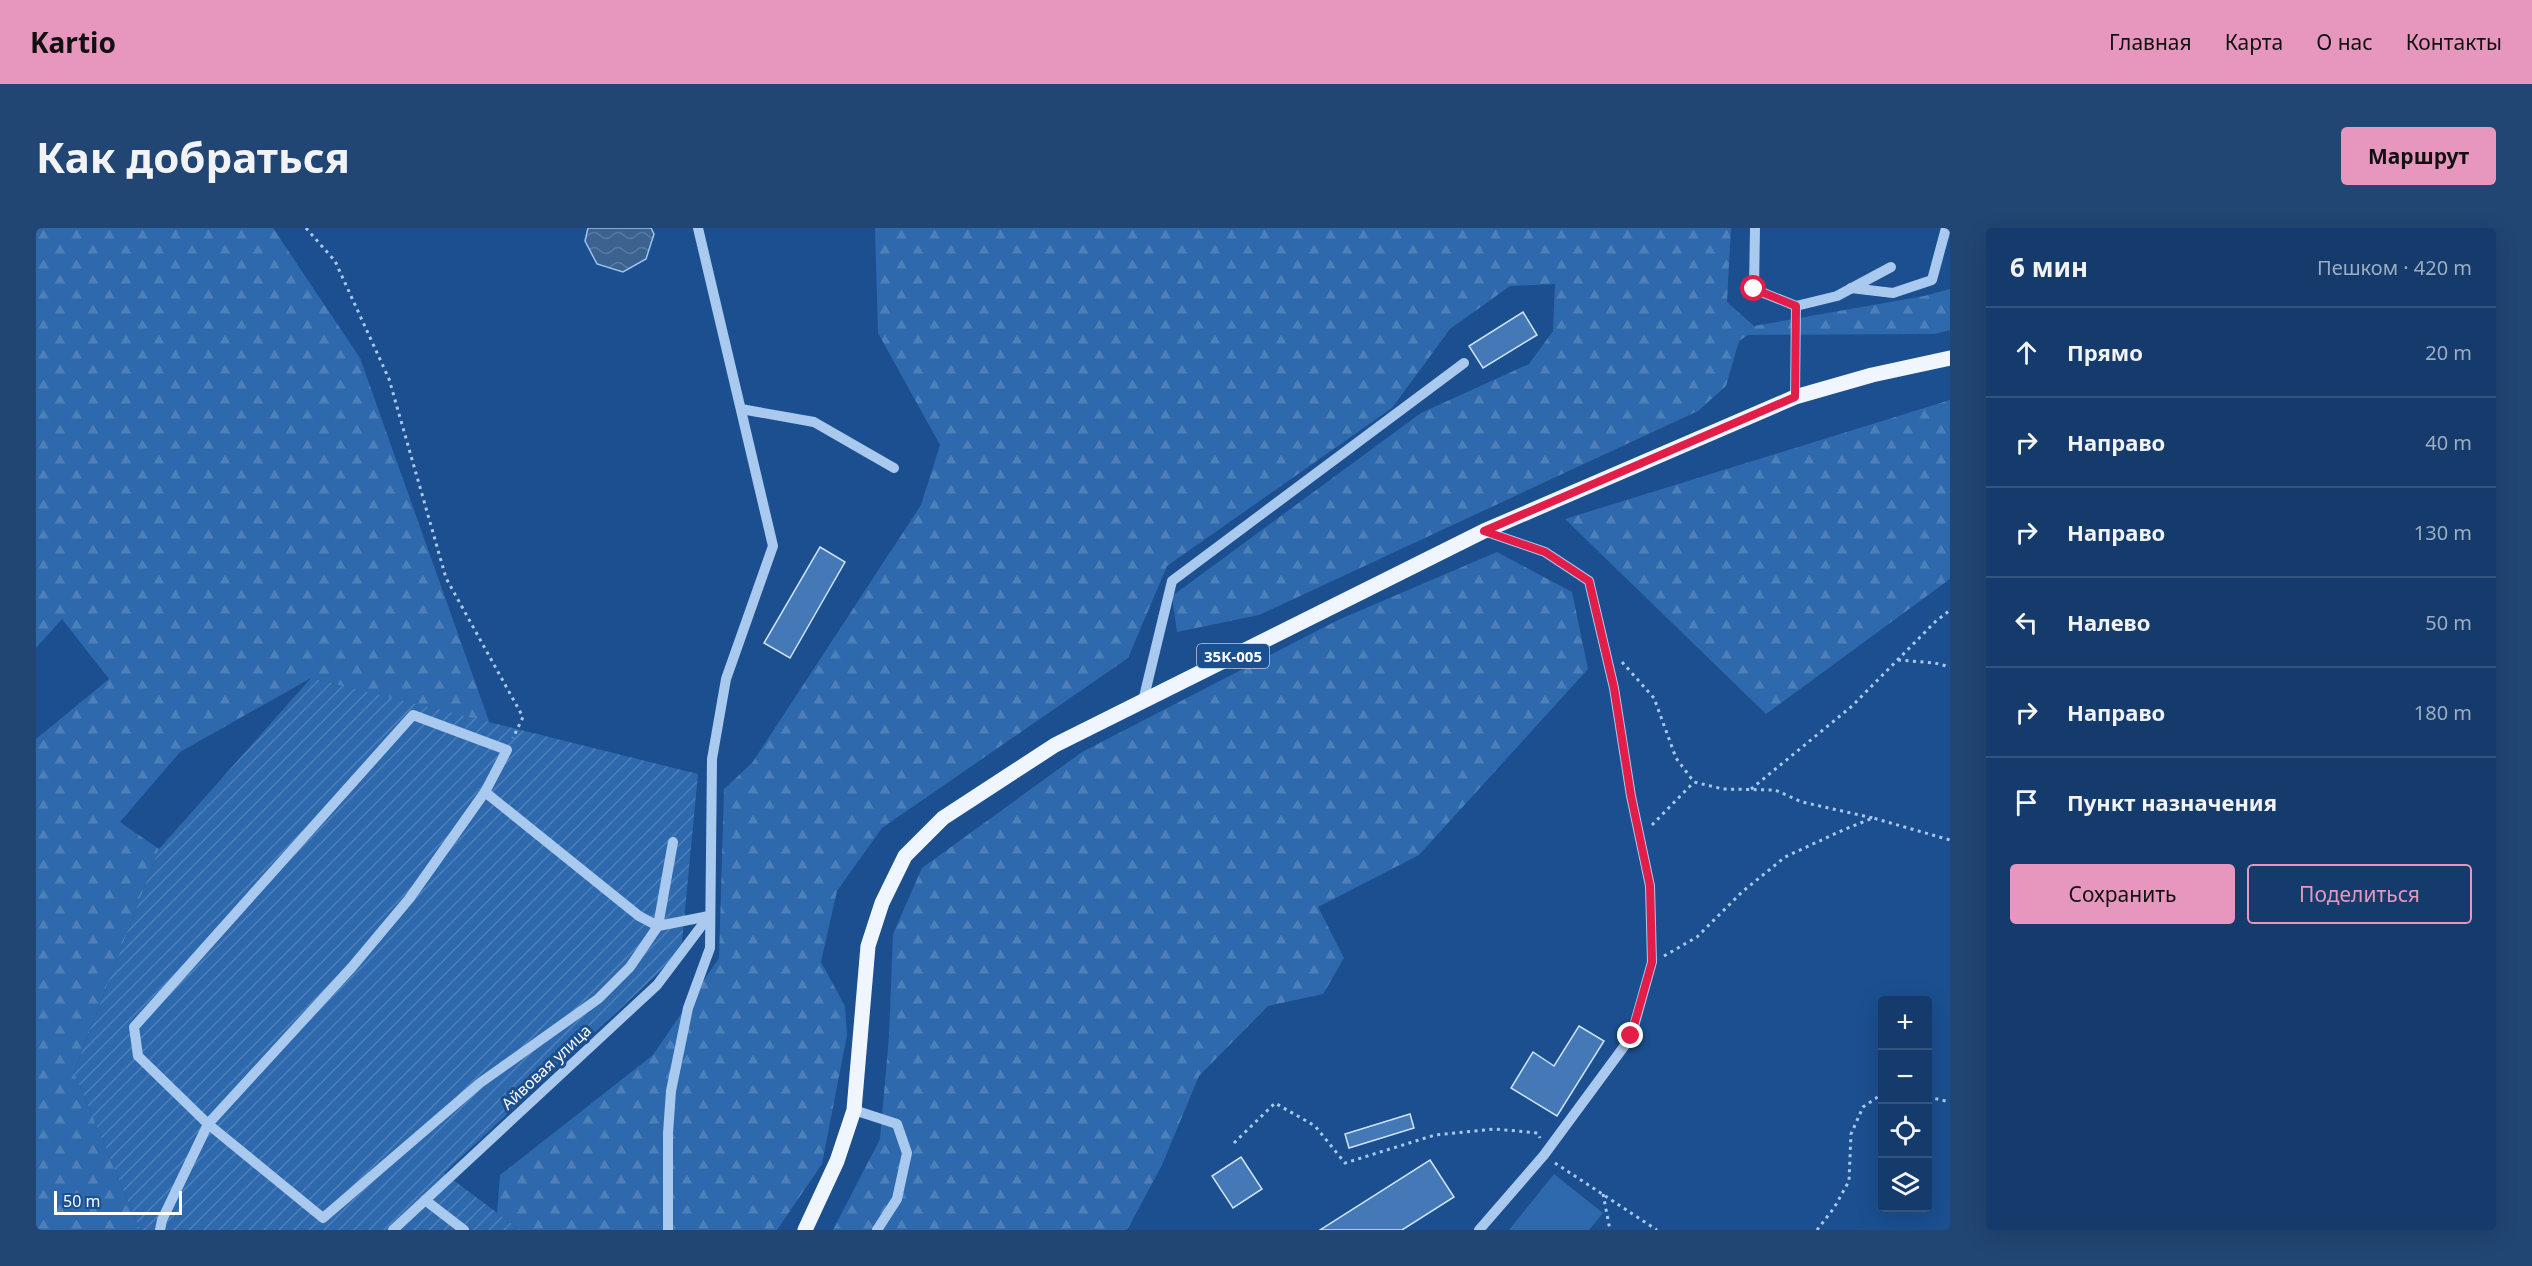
<!DOCTYPE html>
<html lang="ru">
<meta charset="utf-8">
<style>
body{margin:0;font-family:"Noto Sans",sans-serif;background:#214673;color:#f1f3f6}
.controls{position:absolute;right:18px;bottom:18px;display:grid;overflow:hidden;border-radius:6px;box-shadow:0 6px 24px #0002}
.controls button{width:54px;height:54px;display:grid;place-items:center;padding:0;border:0;border-bottom:2px solid #33557e;background:#143b6b;color:#f1f3f6;font:30px sans-serif}
.scale{position:absolute;left:18px;bottom:15px;width:128px;box-sizing:border-box;padding-left:6px;border:3px solid #fff;border-top:0;font-size:16px;line-height:21px;white-space:nowrap;color:#fff;-webkit-text-stroke:4px #1b4f8f;paint-order:stroke}
.stop{position:absolute;width:18px;height:18px;margin:-14px;border:4px solid #e11d48;border-radius:50%;background:#fff}
.stop.end{background:#e11d48;border-color:#fff;box-shadow:0 2px 6px #0008}
.list{margin:0;padding:0;list-style:none}
h2{display:flex;justify-content:space-between;align-items:center;height:78px;margin:0;padding:0 24px;font-size:26px}
h2 small{font-size:20px;font-weight:400;color:#9dadc1}
.list li{display:grid;grid-template-columns:39px 1fr auto;gap:18px;align-items:center;box-sizing:border-box;height:90px;padding:0 24px;border-top:2px solid #33557e}
.list b{display:block;font-size:22px;white-space:nowrap}
.list em{font-size:20px;font-style:normal;color:#9dadc1}
.actions{display:flex;gap:12px;padding:18px 24px}
.actions a{flex:1;padding:14px 0;border:2px solid #e797bd;border-radius:6px;text-align:center;font-size:21px;color:#e797bd}
.actions .main{background:#e797bd;color:#111}
.icon{flex:none;width:33px;height:33px;fill:none;stroke:currentColor;stroke-width:2;stroke-linecap:round;stroke-linejoin:round}
.map{position:relative;flex:none;width:1914px;height:1002px;overflow:hidden;border-radius:6px}
header{display:flex;align-items:center;gap:36px;box-sizing:border-box;height:84px;padding:0 30px;background:#e797bd;color:#111}
header strong{font-size:28px}
nav{display:flex;gap:33px;margin-inline-start:auto;font-size:21px}
.intro{display:flex;align-items:center;justify-content:space-between;box-sizing:border-box;height:144px;padding:0 36px}
h1{margin:0;font-size:42px}
.button{padding:15px 27px;border-radius:6px;background:#e797bd;color:#111;font-size:21px;font-weight:700}
main{display:flex;gap:36px;padding:0 36px}
aside{flex:1;background:#143b6b;border-radius:6px;box-shadow:0 6px 24px #0002}
.map>svg:first-child{display:block}
.grass{fill:#2e69ad}
.forest{fill:url(#forest-firs)}
.garden{fill:url(#garden-furrows)}
.water{fill:url(#water-waves);stroke:#9cc4f0;stroke-width:1.5}
.building{fill:#4478b7;stroke:#cfe3fa;stroke-width:1.5}
.lines{fill:none;stroke-linecap:round;stroke-linejoin:round}
.path{stroke:#a9c9ee;stroke-width:3;stroke-dasharray:3 4.5;stroke-linecap:butt}
.minor{stroke:#a9c9ee;stroke-width:10}
.major{stroke:#f0f6ff;stroke-width:15}
.route{stroke:#e11d48;stroke-width:8}
.labels{text-anchor:middle;dominant-baseline:central;stroke-width:6;stroke-linejoin:round;paint-order:stroke}
.shield{fill:#1b4f8f;stroke:#bbcadd;stroke-width:1.5}
.shield-label{font-size:15px;font-weight:bold;fill:#fff}
.street-label{font-size:16px;fill:#fff;stroke:#1b4f8f}
</style>
<header>
<strong>Kartio</strong>
<nav><a>Главная</a><a>Карта</a><a>О нас</a><a>Контакты</a></nav>
</header>
<div class="intro"><h1>Как добраться</h1><a class="button">Маршрут</a></div>
<main>
<div class="map">
<svg width="1914" height="1002" viewBox="0 0 1914 1002">
<defs>
<pattern id="forest-firs" width="22" height="20" patternUnits="userSpaceOnUse" patternTransform="scale(1.5)"><rect width="22" height="20" fill="#2e69ad"/><path d="M5 1l3.5 6h-7zM16 11l3.5 6h-7z" fill="#4d80b9"/></pattern>
<pattern id="garden-furrows" width="10" height="10" patternUnits="userSpaceOnUse" patternTransform="scale(1.5)"><rect width="10" height="10" fill="#2e69ad"/><path d="M-1 1l2-2M0 10L10 0M9 11l2-2" fill="none" stroke="#4d80b9"/></pattern>
<pattern id="water-waves" width="16" height="10" patternUnits="userSpaceOnUse" patternTransform="scale(1.5)"><rect width="16" height="10" fill="#3c6290"/><path d="M0 5q4-4 8 0t8 0" fill="none" stroke="#597aa1"/></pattern>
</defs>
<rect width="100%" height="100%" fill="#1b4f8f"/>
<polygon class="grass" points="1518,946 1567,985 1553,1002 1473,1002"/>
<g class="forest">
<polygon points="0,0 237,0 324,130 454,496 275,450 144,524 84,594 123,621 38,844 104,1002 0,1002 0,511 73,451 26,391 0,420"/>
<polygon points="839,0 1695,0 1691,74 1718,98 1888,68 1914,61 1914,102 1899,106 1712,107 1703,113 1690,158 1662,183 1223,387 1141,404 1136,368 1385,185 1493,136 1517,103 1519,56 1474,58 1414,101 1356,180 1131,338 1092,430 846,600 801,663 785,734 809,778 811,807 786,936 741,1002 484,1002 461,985 464,947 617,827 683,730 688,561 716,535 885,277 904,217 842,105"/>
<polygon points="1914,172 1914,351 1730,486 1529,291"/>
<polygon points="1461,324 1536,364 1552,441 1383,627 1282,679 1308,730 1287,766 1232,778 1163,848 1126,937 1091,1002 797,1002 844,911 853,808 857,706 886,640 1046,524 1302,392"/>
</g>
<polygon class="garden" points="275,450 662,546 645,724 408,945 484,1002 104,1002 38,844 123,621"/>
<polygon class="water" points="552,0 615,0 618,6 610,31 587,44 561,36 549,13"/>
<g class="building">
<polygon points="1487,84 1501,107 1447,140 1433,118"/>
<polygon points="784,319 809,334 754,430 728,415"/>
<polygon points="1543,798 1568,813 1521,888 1475,860 1497,824 1518,838"/>
<polygon points="1374,886 1378,900 1313,920 1309,906"/>
<polygon points="1205,929 1226,961 1197,980 1176,948"/>
<polygon points="1394,932 1418,969 1366,1002 1284,1002"/>
</g>
<g class="lines">
<g class="path">
<polyline points="270,0 299,33 353,151 410,350 487,489 477,510"/>
<polyline points="1862,432 1899,435 1914,439"/>
<polyline points="1586,434 1618,470 1640,530 1658,554 1687,561 1739,562 1766,574 1837,590"/>
<polyline points="1715,561 1815,479 1899,394 1914,382"/>
<polyline points="1616,597 1658,554"/>
<polyline points="1628,728 1661,709 1706,664 1749,629 1807,602 1837,590 1914,612"/>
<polyline points="1892,869 1914,874"/>
<polyline points="1198,915 1239,875 1279,898 1309,935 1399,907 1459,901 1502,905 1504,910"/>
<polyline points="1519,935 1621,1002"/>
<polyline points="1567,966 1574,1002"/>
<polyline points="1781,1002 1798,980 1813,953 1815,906 1827,879 1846,866"/>
</g>
<g class="minor">
<polyline points="1719,0 1718,61 1760,78 1759,169"/>
<polyline points="1815,60 1857,65 1896,52 1910,0"/>
<polyline points="1760,78 1801,68 1855,39"/>
<polyline points="705,181 778,194 858,240"/>
<polyline points="1107,473 1136,353 1428,135"/>
<polyline points="449,564 603,688 622,698 637,614"/>
<polyline points="818,882 861,896 871,925 861,971 841,1002"/>
<polyline points="389,972 428,1002"/>
<polyline points="124,1002 126,992 172,896 316,739 373,671 449,564 471,522 377,487 98,799 102,828 172,896 287,990 444,855 562,771 594,739 622,698 673,688"/>
<polyline points="357,1002 621,757 673,688"/>
<polyline points="632,1002 632,905 635,863 652,780 674,720 676,531 690,451 737,318 662,0"/>
<polyline points="1443,1002 1508,927 1595,809 1616,734 1614,658 1595,568 1578,460 1553,353 1509,324 1448,303"/>
</g>
<polyline class="major" points="769,1002 801,933 818,882 832,718 846,675 869,628 907,590 1019,517 1448,303 1759,169 1836,147 1914,130"/>
</g>
<g class="lines">
<polyline class="route" points="1595,808 1616,734 1614,658 1595,568 1578,460 1553,353 1509,324 1448,303 1759,169 1760,78 1718,61"/>
</g>
<g class="labels">
<rect class="shield" x="1161" y="416" width="72" height="24" rx="4.5"/>
<g class="shield-label">
<text x="1197" y="428">35К-005</text>
</g>
<g class="street-label">
<text transform="translate(510 839) rotate(-43)">Айвовая улица</text>
</g>
</g>
</svg>
<div class="controls">
<button>+</button>
<button>−</button>
<button><svg class="icon" aria-label="locate" viewBox="0 0 24 24"><circle cx="12" cy="12" r="6"/><path d="M12 2v4M12 18v4M2 12h4M18 12h4"/></svg></button>
<button><svg class="icon" aria-label="layers" viewBox="0 0 24 24"><path d="M12 4l9 5-9 5-9-5zM3 14l9 5 9-5"/></svg></button>
</div>
<div class="scale">50 m</div>
<div class="stop" style="left:1718px;top:61px"></div>
<div class="stop end" style="left:1595px;top:808px"></div>
</div>
<aside>
<h2>6 мин<small>Пешком · 420 m</small></h2>
<ul class="list">
<li><svg class="icon" aria-label="ahead" viewBox="0 0 24 24"><path d="M12 20V5M6 11l6-6 6 6"/></svg><div><b>Прямо</b></div><em>20 m</em></li>
<li><svg class="icon" aria-label="right" viewBox="0 0 24 24"><path d="M7 20v-9h11M14 6l5 5-5 5"/></svg><div><b>Направо</b></div><em>40 m</em></li>
<li><svg class="icon" aria-label="right" viewBox="0 0 24 24"><path d="M7 20v-9h11M14 6l5 5-5 5"/></svg><div><b>Направо</b></div><em>130 m</em></li>
<li><svg class="icon" aria-label="left" viewBox="0 0 24 24"><path d="M17 20v-9H6M10 6l-5 5 5 5"/></svg><div><b>Налево</b></div><em>50 m</em></li>
<li><svg class="icon" aria-label="right" viewBox="0 0 24 24"><path d="M7 20v-9h11M14 6l5 5-5 5"/></svg><div><b>Направо</b></div><em>180 m</em></li>
<li><svg class="icon" aria-label="arrive" viewBox="0 0 24 24"><path d="M6 21V4h12l-3 4 3 4H6"/></svg><div><b>Пункт назначения</b></div></li>
</ul>
<div class="actions"><a class="main">Сохранить</a><a>Поделиться</a></div>
</aside>
</main>
